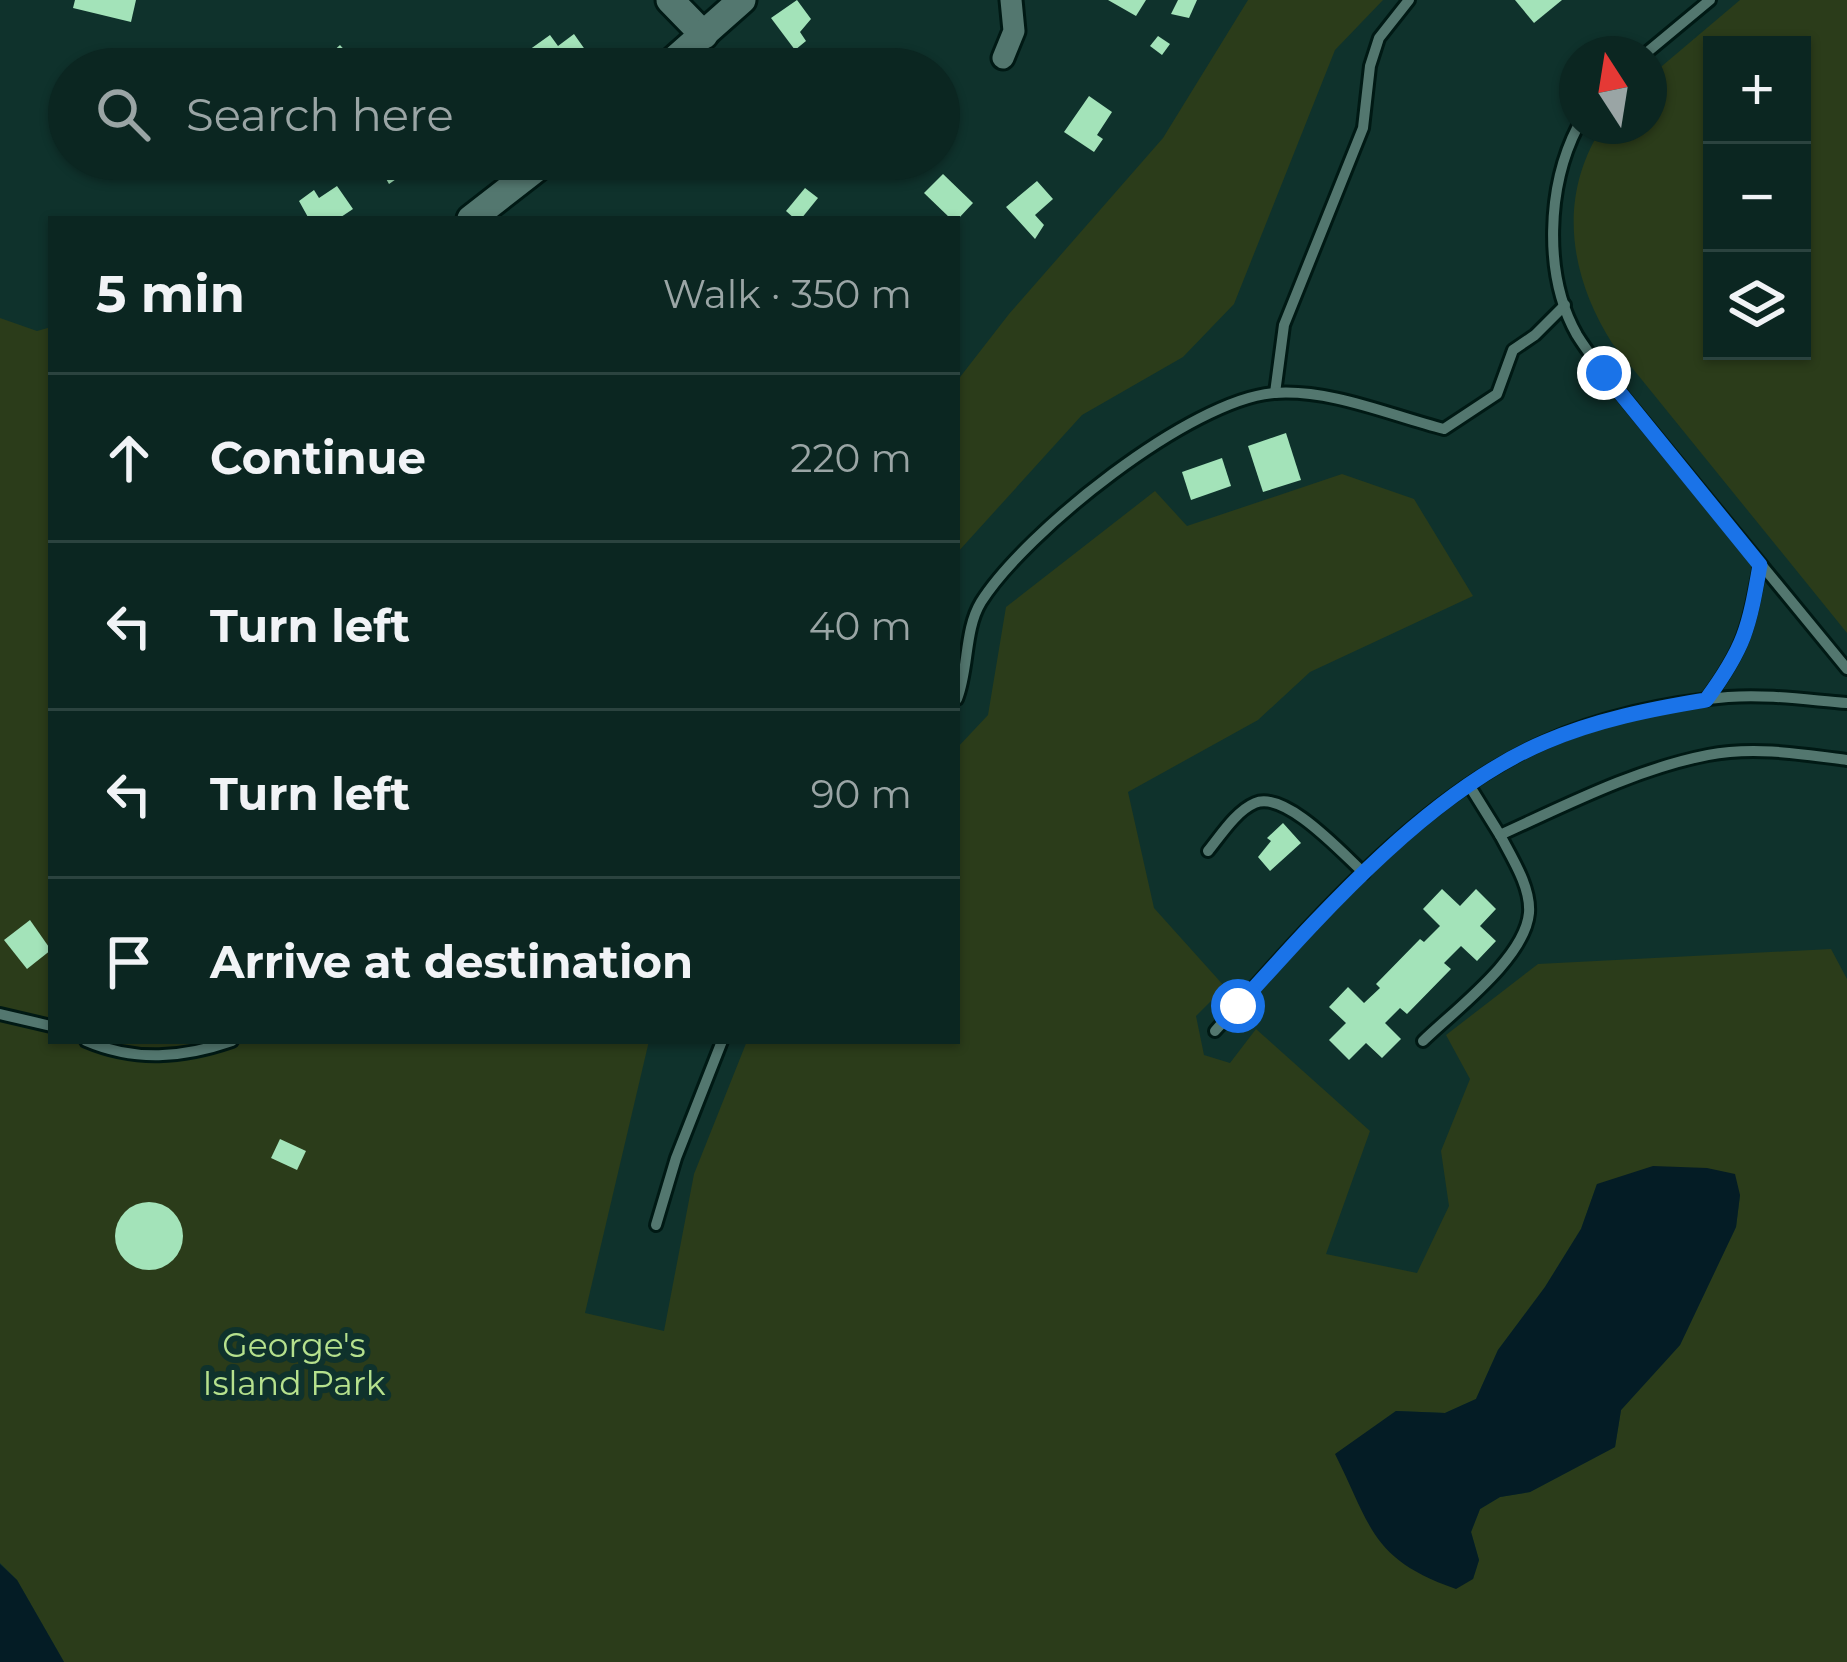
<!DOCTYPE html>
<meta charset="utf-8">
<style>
body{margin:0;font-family:Montserrat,sans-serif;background:#142e2a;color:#f1f3f6}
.controls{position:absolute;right:36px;top:36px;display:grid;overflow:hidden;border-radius:0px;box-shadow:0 3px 9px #0004}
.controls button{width:108px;height:108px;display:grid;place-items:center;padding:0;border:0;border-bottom:3px solid #2b433f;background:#0b2621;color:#f1f3f6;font:60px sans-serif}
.compass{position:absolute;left:1559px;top:36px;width:108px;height:108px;border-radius:50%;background:#0b2621;box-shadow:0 3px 9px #0004;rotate:348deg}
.stop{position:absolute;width:36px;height:36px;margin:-27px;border:9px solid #1a73e8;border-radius:50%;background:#fff}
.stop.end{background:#1a73e8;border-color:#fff;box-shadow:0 3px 12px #0008}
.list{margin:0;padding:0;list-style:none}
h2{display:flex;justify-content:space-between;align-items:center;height:156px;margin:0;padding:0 48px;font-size:51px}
h2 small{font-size:39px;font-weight:400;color:#9aa5a5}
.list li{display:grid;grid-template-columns:78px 1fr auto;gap:36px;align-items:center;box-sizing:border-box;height:168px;padding:0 48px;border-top:3px solid #2b433f}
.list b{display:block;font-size:45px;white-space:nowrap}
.list em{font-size:39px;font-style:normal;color:#9aa5a5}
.icon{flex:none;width:66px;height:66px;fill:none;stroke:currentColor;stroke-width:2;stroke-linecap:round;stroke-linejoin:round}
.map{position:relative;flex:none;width:1847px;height:1662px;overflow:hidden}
.search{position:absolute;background:#0b2621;box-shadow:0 3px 9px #0004;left:48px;top:48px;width:912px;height:132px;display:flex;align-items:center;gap:30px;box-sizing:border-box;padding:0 42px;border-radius:66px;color:#9aa5a5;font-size:45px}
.panel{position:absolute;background:#0b2621;box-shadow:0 3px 9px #0004;left:48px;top:216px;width:912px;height:828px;border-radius:0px}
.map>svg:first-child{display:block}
.green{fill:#2b3c1a;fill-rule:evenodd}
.water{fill:#041c25}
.building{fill:#a3e3b9}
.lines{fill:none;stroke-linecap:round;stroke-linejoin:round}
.service-casing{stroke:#001914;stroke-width:16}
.minor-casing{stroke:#001914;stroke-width:27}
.tertiary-casing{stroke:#001914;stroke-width:33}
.service{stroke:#53776f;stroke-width:10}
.minor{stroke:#53776f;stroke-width:21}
.tertiary{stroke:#53776f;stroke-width:27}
.route{stroke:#1a73e8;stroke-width:15}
.labels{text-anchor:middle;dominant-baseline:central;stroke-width:12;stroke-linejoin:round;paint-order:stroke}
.park-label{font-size:33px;fill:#b6e18d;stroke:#0f322c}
</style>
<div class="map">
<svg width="1847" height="1662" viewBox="0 0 1847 1662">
<rect width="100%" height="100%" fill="#0f322c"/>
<g class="green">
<polygon points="1248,0 1383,0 1335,50 1234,304 1183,357 1082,415 957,553 957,381 1009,314 1163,138"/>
<path d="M1740,0H1847V633L1612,343C1569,275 1557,196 1603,126H1649V77ZM1802,45V351H1712V45Z"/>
<path d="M0,318L37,331L51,327V1041H649L585,1313L664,1331L694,1174L747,1041H957V748L988,715L1006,607L1155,491L1187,526L1342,474L1414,499L1473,596L1310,672L1258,720L1128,792L1154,908L1225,987L1196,1016L1204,1055L1230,1063L1256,1029L1370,1131L1326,1254L1417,1273L1449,1206L1441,1151L1470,1079L1446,1035L1538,964L1831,949L1847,979V1662H64L17,1580L0,1563ZM1597,1184L1740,1195L1736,1227L1680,1345L1621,1410L1615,1447L1530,1492L1500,1497L1480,1509L1471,1532L1479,1560L1473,1579L1356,1496L1336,1454L1396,1411L1445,1413L1476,1399L1498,1350L1545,1287L1581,1229Z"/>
</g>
<g class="water">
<path d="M1653,1166L1707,1168L1735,1174L1740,1195L1736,1227L1680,1345L1621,1410L1615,1447L1530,1492L1500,1497L1480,1509L1471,1532L1479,1560L1473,1579L1456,1589C1371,1559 1372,1528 1335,1454L1396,1411L1445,1413L1476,1399L1498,1350L1545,1287L1581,1229L1597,1184Z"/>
<polygon points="0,1564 17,1580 64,1662 0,1662"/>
</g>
<g class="building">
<polygon points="75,0 136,0 131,22 73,8"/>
<polygon points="797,0 811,19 800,32 806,41 795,50 771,18"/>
<polygon points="1108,0 1146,0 1136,16"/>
<polygon points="1178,0 1197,0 1189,18 1171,14"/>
<polygon points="1515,0 1562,0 1534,23"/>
<polygon points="574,34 586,51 581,55 584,58 569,69 543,69 529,50 550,35 558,46"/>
<polygon points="1158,36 1170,44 1162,55 1150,46"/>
<polygon points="340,45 348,54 338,62 330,54"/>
<polygon points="1089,96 1112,112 1097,135 1103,139 1094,152 1064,132"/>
<polygon points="375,159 425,159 389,184"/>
<polygon points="943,174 973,203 958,219 951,219 924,193"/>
<polygon points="1037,181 1053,199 1035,215 1044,225 1035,239 1006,207"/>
<polygon points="337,186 353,209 338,219 309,219 299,201 314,190 319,198"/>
<polygon points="805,188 818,198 801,219 795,219 786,211"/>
<polygon points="1286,433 1301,480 1263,492 1248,446"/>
<polygon points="1222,458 1231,486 1191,500 1182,472"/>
<polygon points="1283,823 1301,843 1270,871 1258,857 1271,841 1267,838"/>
<polygon points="1442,889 1460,906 1476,889 1496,909 1480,926 1496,941 1477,961 1461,946 1444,963 1451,969 1407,1014 1400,1008 1385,1023 1401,1039 1382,1058 1366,1043 1349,1060 1329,1040 1346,1023 1329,1007 1348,987 1364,1003 1380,988 1376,984 1420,939 1424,942 1440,926 1423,909"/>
<polygon points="30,920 51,950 27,969 4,940"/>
<polygon points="280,1139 306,1151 297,1170 271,1158"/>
<circle cx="149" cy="1236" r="34"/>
</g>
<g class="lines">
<defs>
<g id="service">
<polyline points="1645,54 1710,0"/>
<path d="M1578,126C1547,186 1543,275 1577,335C1585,348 1595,361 1604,373L1847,669"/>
<polyline points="1275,393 1284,325 1363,128 1370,66 1379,38 1409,0"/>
<path d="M957,699C969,669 964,630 981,602C1025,532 1191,399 1274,393C1332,389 1389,415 1444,429L1497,394L1513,350L1535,335L1565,305"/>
<path d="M1706,700C1745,647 1748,628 1760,565"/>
<path d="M1469,785L1500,835C1566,805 1636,769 1708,755C1754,746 1802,754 1847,760"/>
<path d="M1208,851C1221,835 1236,811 1255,803C1285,790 1342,853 1364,873"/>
<polyline points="0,1014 51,1026"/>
<path d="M1215,1031C1307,928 1415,800 1542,743C1599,717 1667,702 1728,697C1768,694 1808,700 1847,703"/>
<path d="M86,1041C135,1062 183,1058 232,1041"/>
<path d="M1423,1041C1455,1010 1525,958 1529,913C1531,887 1512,858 1500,835"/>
<polyline points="656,1225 676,1158 722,1041"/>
</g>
<polyline id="minor" points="1003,58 1014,31 1011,0"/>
<g id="tertiary">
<polyline points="670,0 704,35"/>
<polyline points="664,69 742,0"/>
<polyline points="471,219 548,159"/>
</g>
</defs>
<use href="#service" class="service-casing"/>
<use href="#minor" class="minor-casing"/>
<use href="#tertiary" class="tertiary-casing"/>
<use href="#service" class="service"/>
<use href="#minor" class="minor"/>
<use href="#tertiary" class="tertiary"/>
</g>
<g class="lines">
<path class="route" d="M1238,1006C1321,914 1429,791 1545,742C1596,720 1651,709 1706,700C1745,647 1749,628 1760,565L1604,373"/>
</g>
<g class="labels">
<g class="park-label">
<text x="294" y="1345">George's<tspan x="294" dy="38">Island Park</tspan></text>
</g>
</g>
</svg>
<div class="controls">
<button>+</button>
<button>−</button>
<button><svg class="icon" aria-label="layers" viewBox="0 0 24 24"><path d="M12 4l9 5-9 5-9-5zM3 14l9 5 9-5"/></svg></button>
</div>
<svg class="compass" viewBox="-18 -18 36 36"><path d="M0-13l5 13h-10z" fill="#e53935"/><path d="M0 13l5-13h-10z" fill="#9aa5a5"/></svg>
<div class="stop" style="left:1238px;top:1006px"></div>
<div class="stop end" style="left:1604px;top:373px"></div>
<div class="search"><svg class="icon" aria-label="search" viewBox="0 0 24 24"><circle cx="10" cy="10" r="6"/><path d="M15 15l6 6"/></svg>Search here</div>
<section class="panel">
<h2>5 min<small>Walk · 350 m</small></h2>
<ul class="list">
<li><svg class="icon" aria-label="ahead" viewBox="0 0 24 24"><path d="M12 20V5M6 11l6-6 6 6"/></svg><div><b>Continue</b></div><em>220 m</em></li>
<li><svg class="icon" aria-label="left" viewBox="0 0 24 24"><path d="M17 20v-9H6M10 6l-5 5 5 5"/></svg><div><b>Turn left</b></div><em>40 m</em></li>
<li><svg class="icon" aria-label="left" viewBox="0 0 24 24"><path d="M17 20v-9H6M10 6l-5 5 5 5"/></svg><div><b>Turn left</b></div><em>90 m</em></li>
<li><svg class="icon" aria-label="arrive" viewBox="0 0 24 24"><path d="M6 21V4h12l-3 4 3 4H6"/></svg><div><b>Arrive at destination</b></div></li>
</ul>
</section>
</div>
